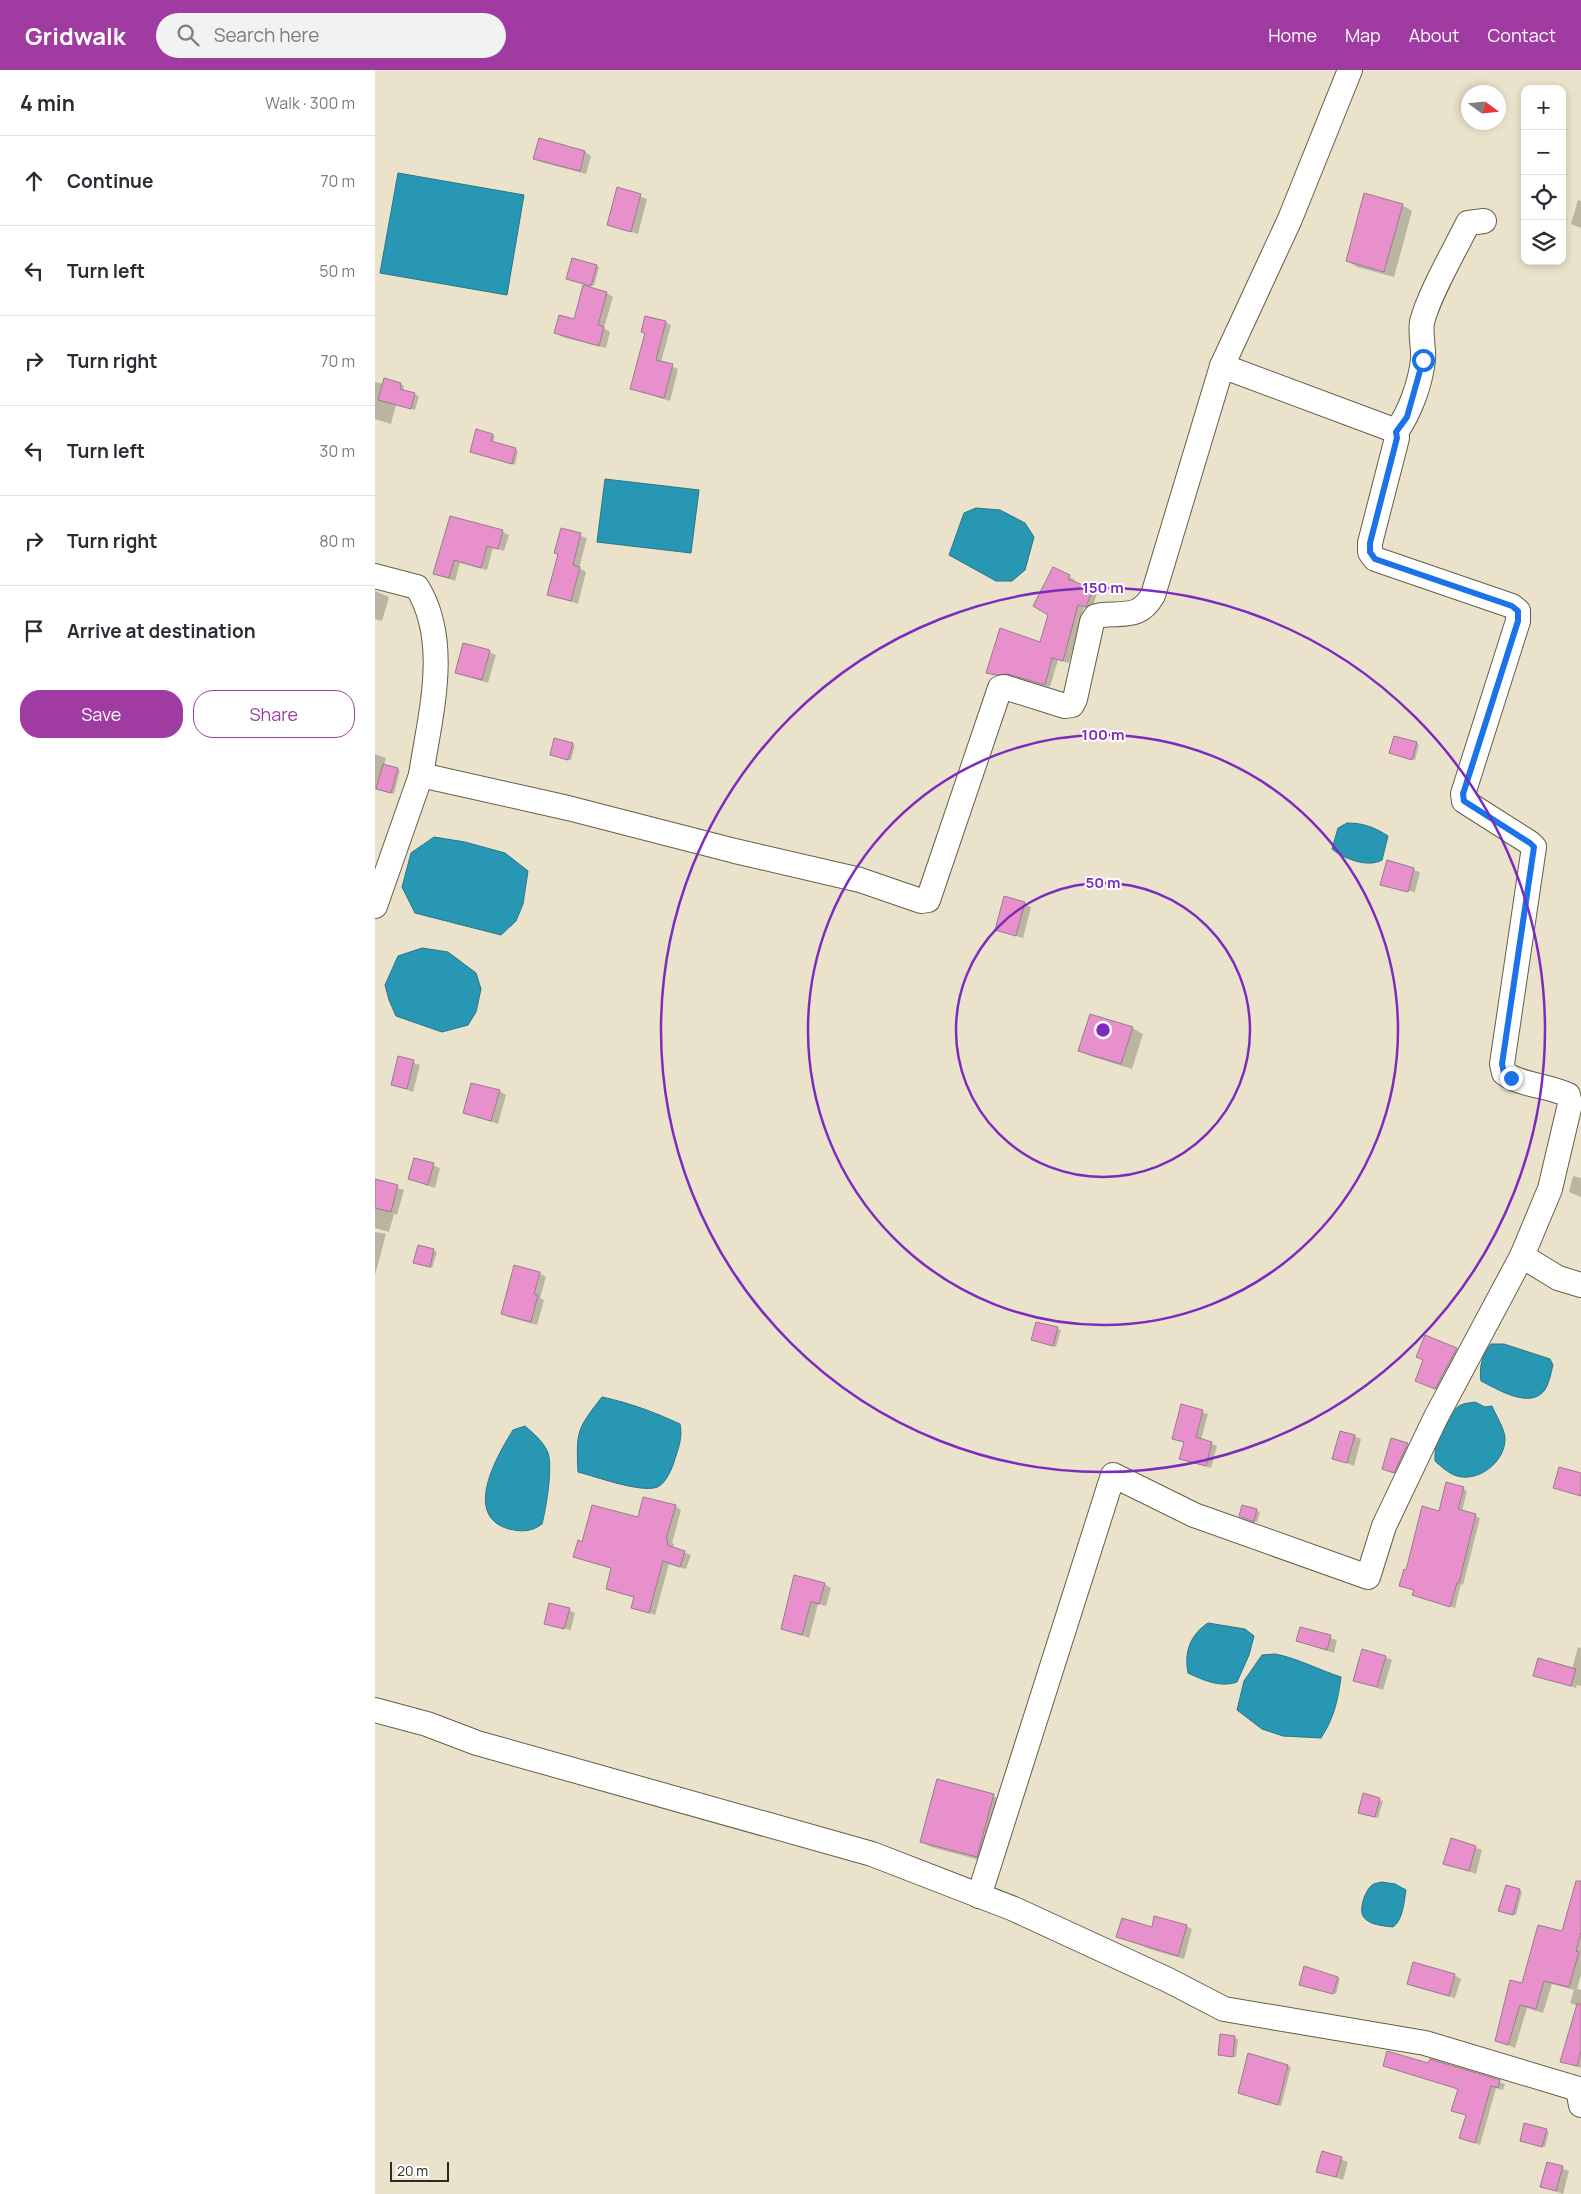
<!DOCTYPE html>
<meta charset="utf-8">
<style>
body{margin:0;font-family:Manrope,sans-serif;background:#f2f2f3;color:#2b2b33}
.controls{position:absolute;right:15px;top:15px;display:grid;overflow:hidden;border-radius:10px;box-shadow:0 2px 8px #0003}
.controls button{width:45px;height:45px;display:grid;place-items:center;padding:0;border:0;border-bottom:1px solid #e1e1e2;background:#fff;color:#2b2b33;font:25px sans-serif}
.compass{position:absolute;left:1086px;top:15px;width:45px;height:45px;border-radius:50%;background:#fff;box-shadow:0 2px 8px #0003;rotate:105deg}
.scale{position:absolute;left:15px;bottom:12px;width:59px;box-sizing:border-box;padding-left:5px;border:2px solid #2c2920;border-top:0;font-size:14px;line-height:18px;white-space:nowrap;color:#2c2920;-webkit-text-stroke:4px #fff;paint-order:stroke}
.stop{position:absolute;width:15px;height:15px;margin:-11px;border:4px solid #1a73e8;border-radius:50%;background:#fff}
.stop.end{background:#1a73e8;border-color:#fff;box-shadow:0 1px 5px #0008}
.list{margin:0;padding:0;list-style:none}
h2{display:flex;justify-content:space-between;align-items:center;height:65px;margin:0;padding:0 20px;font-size:21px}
h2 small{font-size:16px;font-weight:400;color:#7c7c81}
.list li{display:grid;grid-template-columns:32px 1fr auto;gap:15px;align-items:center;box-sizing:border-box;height:90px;padding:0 20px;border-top:1px solid #e1e1e2}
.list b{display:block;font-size:19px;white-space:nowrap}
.list em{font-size:16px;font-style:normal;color:#7c7c81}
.actions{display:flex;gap:10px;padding:15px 20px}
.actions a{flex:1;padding:11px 0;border:1px solid #a03ba1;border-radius:20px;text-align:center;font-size:18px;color:#a03ba1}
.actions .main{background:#a03ba1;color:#fff}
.icon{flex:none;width:28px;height:28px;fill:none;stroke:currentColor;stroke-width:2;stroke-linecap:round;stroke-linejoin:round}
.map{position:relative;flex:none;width:1206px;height:2124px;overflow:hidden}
header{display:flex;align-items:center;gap:30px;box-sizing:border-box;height:70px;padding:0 25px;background:#a03ba1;color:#fff}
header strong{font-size:24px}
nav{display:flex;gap:28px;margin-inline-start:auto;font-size:18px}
.search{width:350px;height:45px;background:#f2f2f3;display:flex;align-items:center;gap:12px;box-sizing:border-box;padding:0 18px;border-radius:28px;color:#7c7c81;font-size:19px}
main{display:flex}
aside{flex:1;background:#fff}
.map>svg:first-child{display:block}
.water{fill:#2897b3;stroke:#297687}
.shadow{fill:#0003}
.building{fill:#e890cb;stroke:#947e8c}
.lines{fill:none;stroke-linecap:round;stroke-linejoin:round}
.minor-casing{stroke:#655e49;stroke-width:26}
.minor{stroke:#fff;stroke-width:24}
.route{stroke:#1a73e8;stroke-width:6}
.ring{fill:none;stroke:#7b2cbf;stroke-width:2.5}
.centre{fill:#7b2cbf;stroke:#fff;stroke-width:2.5}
.ring-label{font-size:15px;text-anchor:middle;font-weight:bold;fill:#7b2cbf;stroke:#fff;stroke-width:4;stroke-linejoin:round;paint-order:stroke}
</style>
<header>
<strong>Gridwalk</strong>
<div class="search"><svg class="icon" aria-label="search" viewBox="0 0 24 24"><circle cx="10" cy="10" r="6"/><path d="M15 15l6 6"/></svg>Search here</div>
<nav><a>Home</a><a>Map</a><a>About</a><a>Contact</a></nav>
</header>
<main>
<aside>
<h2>4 min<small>Walk · 300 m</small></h2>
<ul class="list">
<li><svg class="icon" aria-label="ahead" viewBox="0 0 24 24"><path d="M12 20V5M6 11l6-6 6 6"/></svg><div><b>Continue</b></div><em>70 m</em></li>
<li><svg class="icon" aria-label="left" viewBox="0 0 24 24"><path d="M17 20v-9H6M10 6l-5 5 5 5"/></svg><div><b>Turn left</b></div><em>50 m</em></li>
<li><svg class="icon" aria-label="right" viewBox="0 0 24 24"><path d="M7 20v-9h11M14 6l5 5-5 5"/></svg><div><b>Turn right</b></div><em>70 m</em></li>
<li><svg class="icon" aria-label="left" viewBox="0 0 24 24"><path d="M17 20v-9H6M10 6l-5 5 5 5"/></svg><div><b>Turn left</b></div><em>30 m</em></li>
<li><svg class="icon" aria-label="right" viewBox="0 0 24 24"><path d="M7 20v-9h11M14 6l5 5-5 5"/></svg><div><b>Turn right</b></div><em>80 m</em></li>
<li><svg class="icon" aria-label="arrive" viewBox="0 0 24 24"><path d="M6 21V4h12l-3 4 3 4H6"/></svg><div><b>Arrive at destination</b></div></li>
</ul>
<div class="actions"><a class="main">Save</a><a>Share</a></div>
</aside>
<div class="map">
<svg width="1206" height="2124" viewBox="0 0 1206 2124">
<rect width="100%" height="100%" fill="#eae2ca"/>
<g class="water">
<polygon points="23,103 149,125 132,225 5,203"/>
<polygon points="230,409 324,420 316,483 222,472"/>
<polygon points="601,438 625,440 650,453 659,467 650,500 637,511 621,511 574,485 589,443"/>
<path d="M972,753C988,753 999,757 1013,766L1007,790C993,798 969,789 957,779L963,758Z"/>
<polygon points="59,767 90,772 130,783 153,801 148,834 141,851 126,865 40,843 27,817 36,783"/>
<polygon points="47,878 73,882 101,903 106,919 101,942 93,955 67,962 21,946 14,930 10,915 23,886"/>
<path d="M1116,1274H1129L1175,1289L1178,1295C1176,1303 1174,1314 1169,1321C1154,1339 1122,1319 1106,1311C1104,1296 1107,1286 1116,1274Z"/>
<path d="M227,1327C255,1333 279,1342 305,1354C308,1368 303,1379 299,1392C296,1401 289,1417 279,1418C260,1421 222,1407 203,1402C201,1361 202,1359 227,1327Z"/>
<path d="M1100,1332L1110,1337L1117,1336C1121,1346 1130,1359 1130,1369C1130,1390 1108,1409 1087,1407C1076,1406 1068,1398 1060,1391C1059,1372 1068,1348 1084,1336C1088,1333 1095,1333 1100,1332Z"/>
<path d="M150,1356C158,1363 169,1372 173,1383C178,1397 171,1439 167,1454C156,1462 147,1462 134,1459C87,1446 122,1386 138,1360Z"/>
<path d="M833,1553L870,1559L879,1566L874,1585L862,1612C845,1618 828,1610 813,1603C809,1582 815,1565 833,1553Z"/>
<path d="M900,1584C922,1588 944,1600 966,1607C963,1630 959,1648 946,1668L908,1666L887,1659L862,1640L869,1611L887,1585Z"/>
<path d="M1007,1812L1020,1814L1031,1820C1029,1832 1028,1850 1018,1857C1009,1856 993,1855 988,1846C984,1838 990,1822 996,1816C999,1813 1003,1813 1007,1812Z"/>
</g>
<g class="shadow">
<polygon points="210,82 216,86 211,104 166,92 160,88"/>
<polygon points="243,119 272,129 263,164 233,154"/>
<polygon points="1203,130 1206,131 1206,158 1196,154"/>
<polygon points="1027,135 1037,141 1019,207 982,197 972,191"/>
<polygon points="221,196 224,197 219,216 195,210"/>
<polygon points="231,223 238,227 229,258 235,262 231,278 187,267 181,263 200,250"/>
<polygon points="290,252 296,255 286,292 303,299 295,331 257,319"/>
<polygon points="0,312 9,314 26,314 29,316 28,321 44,326 40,340 21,335 16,354 0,349"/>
<polygon points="117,365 120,366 118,373 143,381 140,395 99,383"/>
<polygon points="75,447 128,462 134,465 129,481 118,478 112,500 85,493 80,511 60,504"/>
<polygon points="187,460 212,468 204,498 211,502 203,534 173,524 184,484"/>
<polygon points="679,498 700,510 698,513 722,523 717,539 709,537 694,593 683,590 675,617 639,606 627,607 613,602 666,574 674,544"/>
<polygon points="0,521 14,527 7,551 0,549"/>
<polygon points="114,582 121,585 113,613 82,603"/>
<polygon points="1042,673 1044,675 1040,690 1016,683"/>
<polygon points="197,674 200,675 196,690 179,686"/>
<polygon points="0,684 11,688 9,695 25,700 19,724 0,719"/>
<polygon points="1013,792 1045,802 1039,825 1039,822 1012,815 1012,817 1007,814"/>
<polygon points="630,828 656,837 648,868 621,859"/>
<polygon points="757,958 768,964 757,999 715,986 705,980"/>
<polygon points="24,987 45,995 38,1022 17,1014"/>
<polygon points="124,1021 131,1025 123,1054 89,1043"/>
<polygon points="40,1089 65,1098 60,1118 34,1109"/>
<polygon points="1198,1106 1206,1108 1206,1127 1194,1122"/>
<polygon points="0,1111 29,1120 22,1145 19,1144 14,1162 0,1158"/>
<polygon points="0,1162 11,1164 0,1205"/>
<polygon points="44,1176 62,1182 57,1198 43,1194"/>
<polygon points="164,1203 171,1207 165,1228 169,1230 162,1255 133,1247 127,1243"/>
<polygon points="662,1253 686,1260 681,1277 660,1271"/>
<polygon points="1051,1267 1088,1283 1067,1322 1042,1311 1050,1291"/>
<polygon points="807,1336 833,1344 826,1370 842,1376 836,1398 806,1388 810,1373 799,1368"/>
<polygon points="979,1366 986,1369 979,1396 959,1388"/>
<polygon points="1016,1370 1039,1378 1026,1406 1008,1399"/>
<polygon points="1088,1419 1092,1421 1087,1441 1105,1448 1088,1515 1086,1514 1080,1538 1043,1527 1039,1524 1040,1520 1026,1515 1065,1442"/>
<polygon points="300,1436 306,1440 297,1473 299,1474 298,1478 316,1485 311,1499 294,1494 280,1545 258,1538 260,1528 232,1519 238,1499 200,1487 208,1473 264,1448"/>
<polygon points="868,1436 885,1442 882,1452 868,1447"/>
<polygon points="449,1514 456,1518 451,1536 443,1534 434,1568 407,1558"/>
<polygon points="194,1540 200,1543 195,1562 195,1560 176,1555 176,1556 170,1553"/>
<polygon points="926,1558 962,1570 959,1583 922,1571"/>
<polygon points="1203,1577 1206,1578 1206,1616 1202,1615 1201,1618 1159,1605 1197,1599"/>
<polygon points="1010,1587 1017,1590 1008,1620 980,1610"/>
<polygon points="989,1725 1008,1731 1003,1748 987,1744"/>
<polygon points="618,1726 628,1731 612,1792 556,1777 546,1772"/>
<polygon points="1076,1770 1107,1780 1101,1804 1070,1793"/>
<polygon points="1145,1820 1147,1822 1141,1845 1128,1842"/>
<polygon points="1206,1841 1206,1905 1202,1919 1206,1920 1206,1998 1186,1991 1202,1936 1195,1933 1199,1920 1177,1914 1168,1943 1152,1938 1140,1978 1121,1970 1148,1915"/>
<polygon points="811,1856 817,1859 809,1889 778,1880 743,1867 778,1858"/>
<polygon points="1079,1905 1086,1909 1080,1928 1040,1917 1033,1913"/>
<polygon points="963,1908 965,1909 961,1924 928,1916"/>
<polygon points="846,1966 863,1969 861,1987 844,1984"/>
<polygon points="1056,1990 1130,2014 1128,2020 1121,2018 1105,2075 1085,2068 1092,2046 1078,2040 1084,2019 1009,1995 1054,1995"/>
<polygon points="913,1996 916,1997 906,2036 865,2023"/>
<polygon points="1171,2061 1174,2062 1170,2077 1149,2072"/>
<polygon points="948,2083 973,2092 968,2110 942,2101"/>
<polygon points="1173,2093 1194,2101 1188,2124 1166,2116"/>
</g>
<g class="building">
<polygon points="164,68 210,81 205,101 158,89"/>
<polygon points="242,117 266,124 256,162 232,155"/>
<polygon points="989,123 1028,134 1009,202 971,191"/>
<polygon points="197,188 222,195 216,216 191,209"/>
<polygon points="208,215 232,222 223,255 229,257 224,276 179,263 184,245 199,249"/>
<polygon points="270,246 291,251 281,290 298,294 289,328 255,319 270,263 266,262"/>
<polygon points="9,308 26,313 25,319 40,323 36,339 3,330"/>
<polygon points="101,359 118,364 116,371 141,378 137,394 95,382"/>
<polygon points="75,446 128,460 123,479 112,476 106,498 79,490 74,508 58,504"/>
<polygon points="186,458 206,463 198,495 205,497 196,531 172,525 183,484 179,483"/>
<polygon points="678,497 695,505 693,509 718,519 711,537 703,535 688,591 677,588 670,615 633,604 621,605 611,603 625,558 665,572 673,545 658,536"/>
<polygon points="88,573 115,580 107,610 80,603"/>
<polygon points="1019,666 1042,672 1037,690 1014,683"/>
<polygon points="179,668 198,673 193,690 175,685"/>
<polygon points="8,694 23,698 16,723 1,719"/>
<polygon points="1012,790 1039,798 1033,822 1005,815"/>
<polygon points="629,826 650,832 641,866 620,860"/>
<polygon points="715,944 758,957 746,994 703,981"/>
<polygon points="23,986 39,990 32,1019 16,1015"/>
<polygon points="96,1013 125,1020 116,1051 88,1043"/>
<polygon points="39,1088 59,1093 53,1115 33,1109"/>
<polygon points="0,1109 23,1115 16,1142 0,1138"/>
<polygon points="43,1175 59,1179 55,1197 38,1193"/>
<polygon points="139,1195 165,1202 159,1224 163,1225 156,1252 126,1244"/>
<polygon points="661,1252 683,1257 678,1276 656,1270"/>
<polygon points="1050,1265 1082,1278 1060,1319 1040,1311 1048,1290 1041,1287"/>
<polygon points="806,1334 828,1340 821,1367 837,1372 831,1396 804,1389 809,1372 797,1369"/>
<polygon points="965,1361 980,1365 972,1393 957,1389"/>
<polygon points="1016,1368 1033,1373 1019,1403 1007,1399"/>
<polygon points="1184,1397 1206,1403 1206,1426 1178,1418"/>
<polygon points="1071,1412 1089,1417 1083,1439 1101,1444 1084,1513 1082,1513 1075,1537 1037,1525 1039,1520 1024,1516 1029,1499 1031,1500 1047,1436 1064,1441"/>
<polygon points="268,1427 301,1435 291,1469 293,1470 292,1475 310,1481 305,1497 288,1491 274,1543 256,1538 259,1527 231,1519 236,1498 198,1487 203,1470 207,1472 217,1435 263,1447"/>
<polygon points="867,1435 882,1439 879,1452 864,1446"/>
<polygon points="419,1505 450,1513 444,1534 436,1532 427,1565 406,1559"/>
<polygon points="174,1533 195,1538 189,1559 169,1554"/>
<polygon points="925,1557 956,1565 952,1580 921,1571"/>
<polygon points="987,1579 1011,1586 1002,1617 978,1611"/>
<polygon points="1163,1588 1201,1599 1196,1616 1158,1606"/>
<polygon points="562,1709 619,1724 602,1787 545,1772"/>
<polygon points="988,1723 1005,1728 1000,1747 983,1743"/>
<polygon points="1076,1768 1101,1776 1094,1801 1068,1794"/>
<polygon points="1201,1811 1206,1811 1206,1862 1201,1881 1204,1882 1194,1917 1169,1911 1161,1939 1145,1935 1133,1975 1120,1971 1135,1910 1147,1913 1163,1855 1187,1861"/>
<polygon points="1131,1815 1145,1819 1138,1845 1123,1841"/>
<polygon points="779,1846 812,1855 803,1886 741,1867 747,1848 777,1857"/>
<polygon points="1038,1892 1080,1904 1074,1926 1032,1914"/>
<polygon points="929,1896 963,1907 958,1924 924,1915"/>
<polygon points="1202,1934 1206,1934 1206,1981 1202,1996 1185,1992"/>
<polygon points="845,1964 860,1966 858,1987 843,1985"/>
<polygon points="1012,1981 1053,1993 1055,1989 1125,2010 1123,2018 1116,2016 1100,2073 1084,2068 1091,2045 1076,2041 1083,2019 1008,1996"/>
<polygon points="873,1983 913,1995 903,2035 863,2023"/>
<polygon points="1149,2053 1172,2059 1167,2077 1145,2071"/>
<polygon points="947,2081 967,2087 961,2107 941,2102"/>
<polygon points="1172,2092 1188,2096 1181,2121 1165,2117"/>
</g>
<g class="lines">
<defs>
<g id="minor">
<path d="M1021,362C1035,342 1045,315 1048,290C1049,277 1045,265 1047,252C1054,224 1080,180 1093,153L1109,151"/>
<path d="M0,506L42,517C76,572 55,645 46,705"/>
<path d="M0,836L46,705L193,738L360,781L485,810L546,831L553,830L625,618L629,617L690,636L697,635L700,629L717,552L721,546L727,545C751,543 765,548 778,525L847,296L915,149L975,0"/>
<polyline points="1147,1186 1183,1208 1206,1215"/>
<polyline points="0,1640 52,1654 102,1673 497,1784 639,1839 793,1910 849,1939 1050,1973 1203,2019 1206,2035"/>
<path d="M604,1826L738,1405L819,1445L993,1507L1009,1456L1061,1347L1147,1186L1175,1119L1195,1034L1193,1025C1173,1015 1147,1016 1129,1003L1127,994L1159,777L1155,773L1089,731L1088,724L1143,551V541L1137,536L1000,489L995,482V473L1022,368L1021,362L1016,359L847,296"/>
</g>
</defs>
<use href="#minor" class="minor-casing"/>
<use href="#minor" class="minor"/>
</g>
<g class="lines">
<polyline class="route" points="1048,290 1032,347 1021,362 1022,368 995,473 995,482 1000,489 1137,536 1143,541 1143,551 1088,724 1089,731 1155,773 1159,777 1127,994 1129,1003 1136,1008"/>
</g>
<g class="ring">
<circle cx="728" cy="960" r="147"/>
<circle cx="728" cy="960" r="295"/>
<circle cx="728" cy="960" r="442"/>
</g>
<circle cx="728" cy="960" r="8" class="centre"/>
<g class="ring-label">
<text x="728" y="523">150 m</text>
<text x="728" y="670">100 m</text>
<text x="728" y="818">50 m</text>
</g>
</svg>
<div class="controls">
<button>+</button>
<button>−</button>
<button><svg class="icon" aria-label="locate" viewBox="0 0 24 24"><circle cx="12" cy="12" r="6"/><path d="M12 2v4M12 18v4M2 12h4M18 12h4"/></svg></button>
<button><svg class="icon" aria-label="layers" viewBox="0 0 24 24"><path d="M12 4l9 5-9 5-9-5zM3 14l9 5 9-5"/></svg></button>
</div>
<svg class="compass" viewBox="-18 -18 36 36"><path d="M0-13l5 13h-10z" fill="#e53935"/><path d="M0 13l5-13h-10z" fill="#7c7c81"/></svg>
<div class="scale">20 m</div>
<div class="stop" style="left:1048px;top:290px"></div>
<div class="stop end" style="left:1136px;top:1008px"></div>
</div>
</main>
